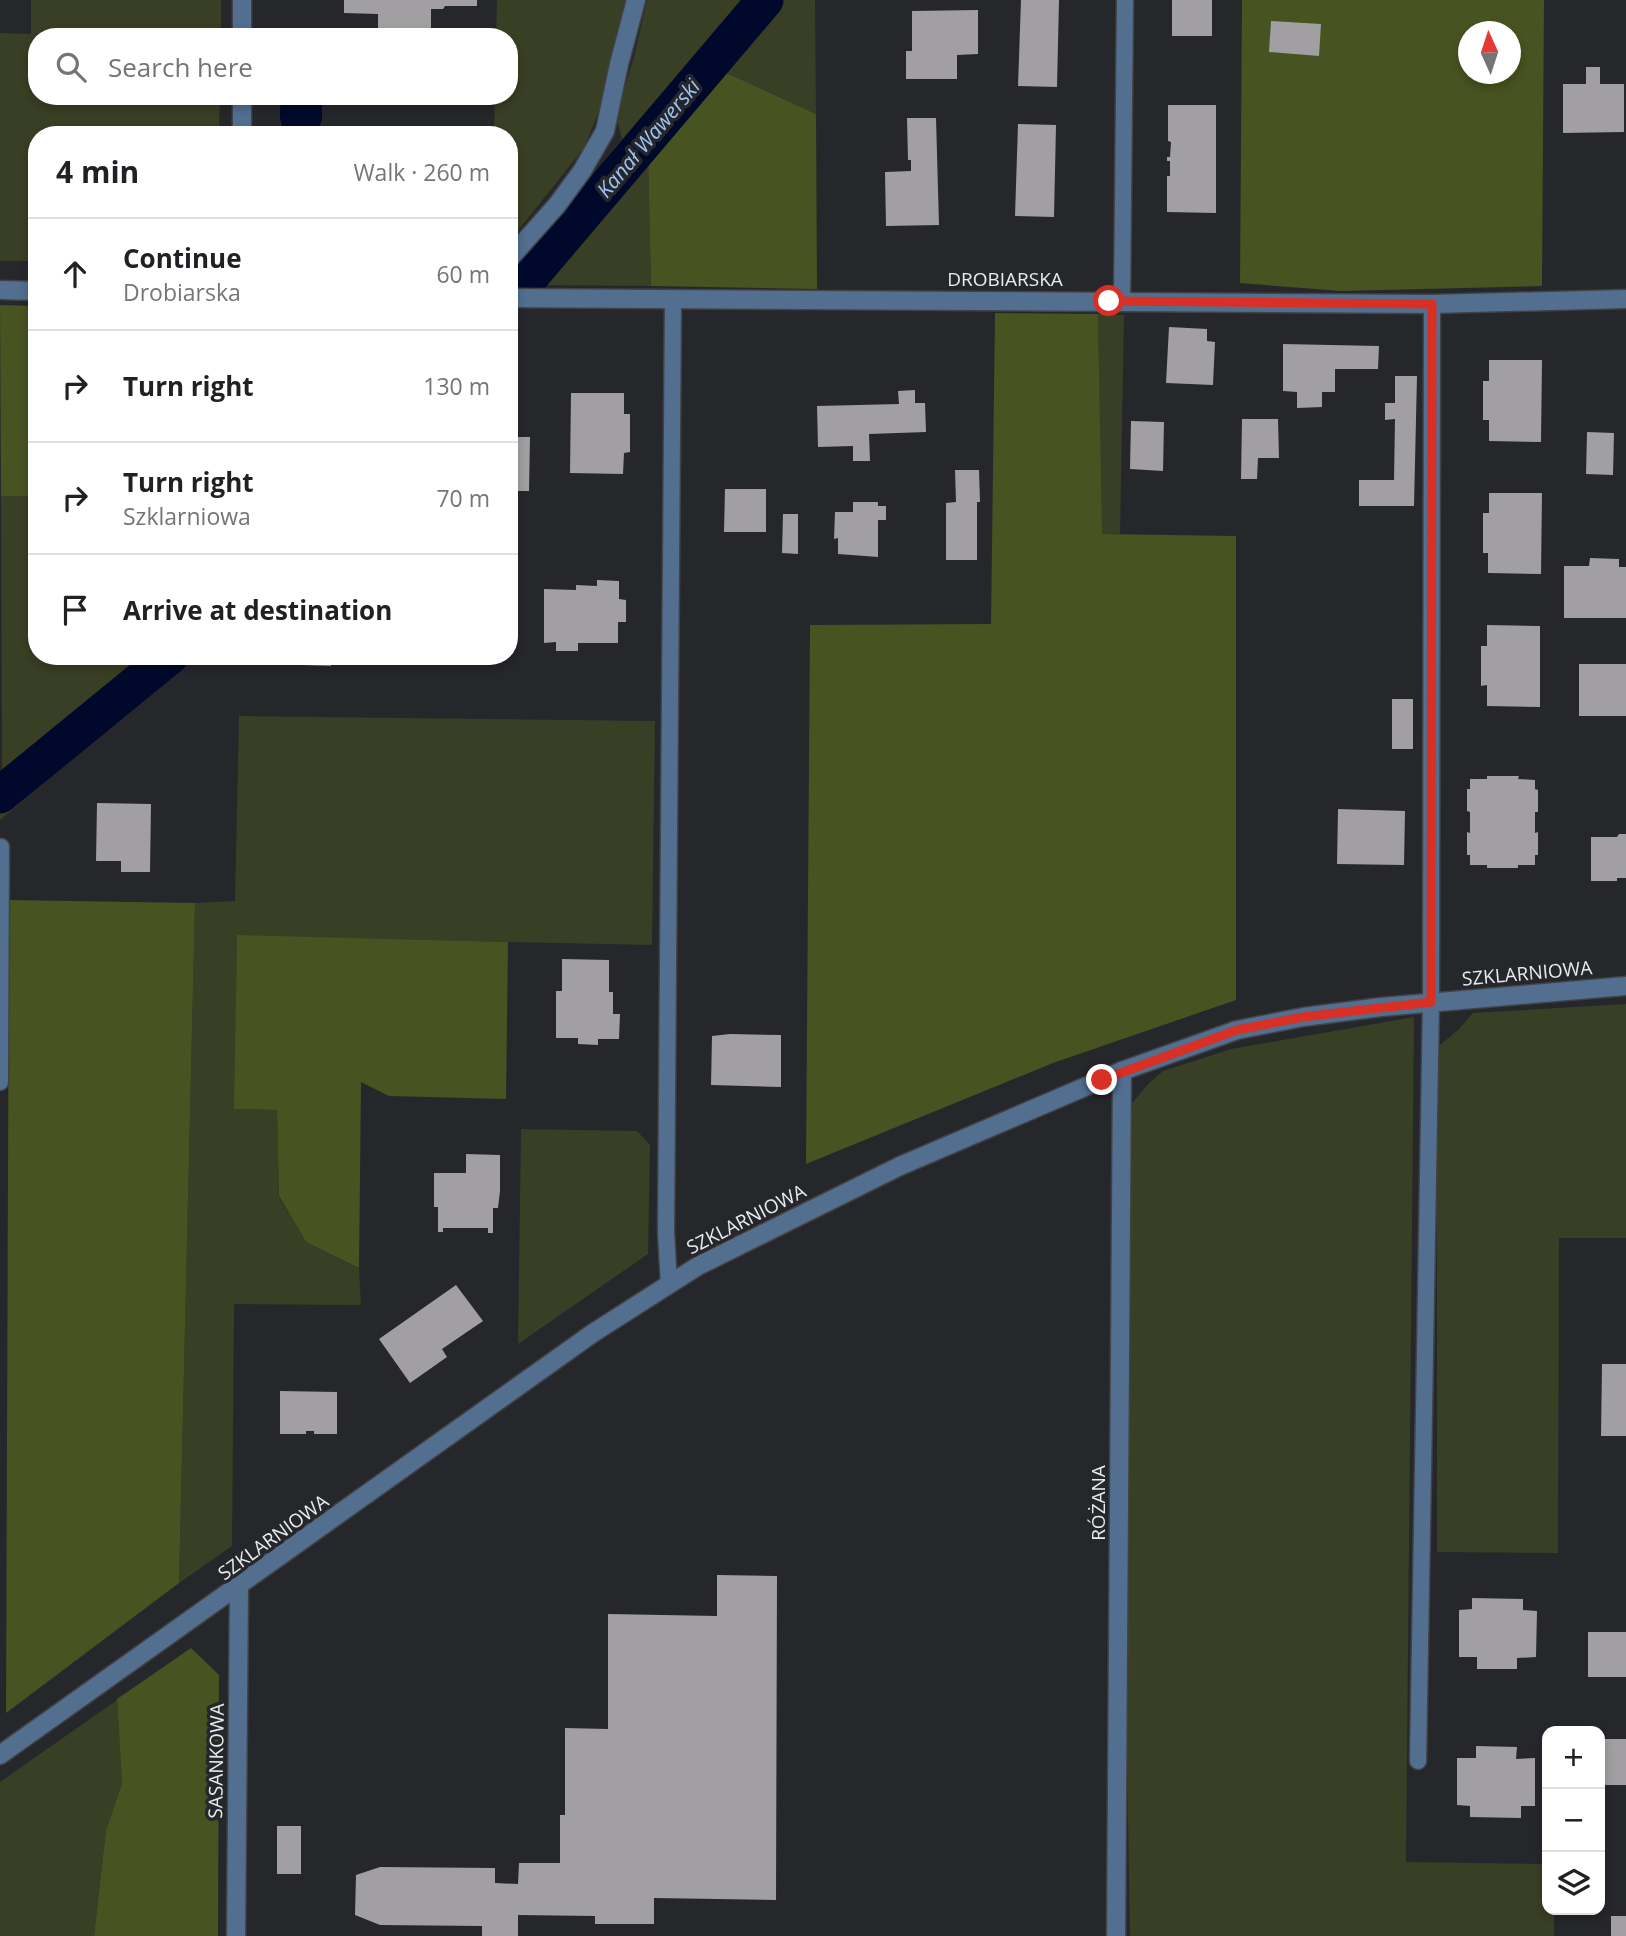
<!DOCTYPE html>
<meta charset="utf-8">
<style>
body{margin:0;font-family:"Open Sans",sans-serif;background:#f2f2f2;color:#202124}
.controls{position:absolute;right:21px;bottom:21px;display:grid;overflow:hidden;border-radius:14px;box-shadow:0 4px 10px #0003}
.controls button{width:63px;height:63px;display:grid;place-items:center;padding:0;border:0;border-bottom:2px solid #e0e0e0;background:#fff;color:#202124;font:35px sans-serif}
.compass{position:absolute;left:1458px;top:21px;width:63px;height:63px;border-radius:50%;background:#fff;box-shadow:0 4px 10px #0003;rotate:357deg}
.stop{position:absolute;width:21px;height:21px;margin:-16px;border:5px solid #d93025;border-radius:50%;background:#fff}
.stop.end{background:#d93025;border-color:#fff;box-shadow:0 2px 7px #0008}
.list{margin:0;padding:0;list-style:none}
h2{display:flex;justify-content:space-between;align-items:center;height:91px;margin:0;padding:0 28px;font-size:30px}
h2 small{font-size:23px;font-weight:400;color:#757577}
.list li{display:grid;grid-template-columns:46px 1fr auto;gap:21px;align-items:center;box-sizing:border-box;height:112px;padding:0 28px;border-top:2px solid #e0e0e0}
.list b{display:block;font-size:26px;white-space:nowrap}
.list p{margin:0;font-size:23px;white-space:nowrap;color:#757577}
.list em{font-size:23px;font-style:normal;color:#757577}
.icon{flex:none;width:38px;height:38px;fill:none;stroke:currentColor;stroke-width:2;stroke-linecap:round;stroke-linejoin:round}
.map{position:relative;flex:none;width:1626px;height:1936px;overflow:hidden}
.search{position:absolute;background:#fff;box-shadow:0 4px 10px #0003;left:28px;top:28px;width:490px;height:77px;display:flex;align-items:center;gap:18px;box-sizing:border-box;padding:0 24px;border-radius:28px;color:#757577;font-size:26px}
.panel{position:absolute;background:#fff;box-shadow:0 4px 10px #0003;left:28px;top:126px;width:490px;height:539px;border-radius:28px}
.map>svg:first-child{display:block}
.green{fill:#383f24}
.forest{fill:#475320;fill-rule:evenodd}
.water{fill:#00092c}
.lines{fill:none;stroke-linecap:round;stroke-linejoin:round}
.canal{stroke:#00092c;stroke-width:37}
.building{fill:#a29fa3}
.service-casing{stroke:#414246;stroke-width:19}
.minor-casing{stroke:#414246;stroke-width:21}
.service{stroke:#526f90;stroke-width:16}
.minor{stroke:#526f90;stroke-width:18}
.route{stroke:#d93025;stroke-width:9}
.labels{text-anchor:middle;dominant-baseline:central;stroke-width:7;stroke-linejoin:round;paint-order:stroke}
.street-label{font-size:19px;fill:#e9eaed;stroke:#26272b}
.water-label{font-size:21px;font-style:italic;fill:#9cc3f7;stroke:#26272b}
</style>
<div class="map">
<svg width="1626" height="1936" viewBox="0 0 1626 1936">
<rect width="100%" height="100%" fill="#26272b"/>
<g class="green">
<polygon points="31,0 221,0 221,37 37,37 37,96 220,96 219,135 37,135 37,261 0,261 0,33 31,34"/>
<polygon points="497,0 626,0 599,111 584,148 509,242 509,135 494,135 495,96 509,96 509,37 496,37"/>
<polygon points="647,0 815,0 816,114 718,69 648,153 651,286 538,285 509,282 509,278 622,139 616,116 634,57"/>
<polygon points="1098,314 1124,315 1120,534 1101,534"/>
<polygon points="1,496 37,496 37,656 195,656 0,820 0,771 2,769"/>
<polygon points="239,716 655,721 652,945 237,936 235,1109 277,1110 279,1197 306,1242 359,1268 361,1305 234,1304 232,1546 179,1583 195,903 235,901"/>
<polygon points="1626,1004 1626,1238 1559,1238 1558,1553 1437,1552 1437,1075 1440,1045 1458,1030 1473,1013"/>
<polygon points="1414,1017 1406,1862 1547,1864 1547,1910 1554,1910 1554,1936 1130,1936 1126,1699 1130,1106 1148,1084 1163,1071 1231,1049"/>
<polygon points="521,1129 637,1131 650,1145 648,1254 518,1344"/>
<polygon points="117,1700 122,1784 106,1830 94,1936 0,1936 0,1782"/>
</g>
<g class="forest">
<path d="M1242,0H1544L1542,286L1341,291L1240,283ZM1468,32H1510V74H1468Z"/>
<polygon points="718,69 816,114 817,289 651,286 648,153"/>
<polygon points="0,305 37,306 37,496 1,496"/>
<polygon points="995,313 1098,314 1102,534 1236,536 1236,1000 1053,1063 806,1164 810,625 991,624"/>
<polygon points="9,900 195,903 179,1583 6,1713"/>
<polygon points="237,935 508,942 506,1099 389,1096 361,1082 359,1268 306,1242 279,1196 277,1110 234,1109"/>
<polygon points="191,1648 219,1675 218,1936 94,1936 106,1830 122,1784 117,1699"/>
</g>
<path class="water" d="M284,96H322V120L317,133L284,134C280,121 277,109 284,96Z"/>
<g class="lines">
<g class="canal">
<polyline points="530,277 765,0"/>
<polyline points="0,795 170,656"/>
</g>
</g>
<g class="building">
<polygon points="344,0 477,0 477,6 445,6 443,9 431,9 431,37 378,37 378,14 344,13"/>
<polygon points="1021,0 1059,0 1057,87 1018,86"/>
<rect x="1172" y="0" width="40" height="36"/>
<polygon points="978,10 978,54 957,55 957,79 906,79 906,51 912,51 912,11"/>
<polygon points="1271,21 1321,24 1319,56 1269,52"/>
<polygon points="1586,67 1600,67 1600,84 1624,84 1624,132 1563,133 1563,84 1586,84"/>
<polygon points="1168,105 1216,105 1216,213 1167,212 1167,176 1170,176 1170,161 1167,161 1167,157 1170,157 1171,142 1168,141"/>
<polygon points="907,118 936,118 939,225 886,226 885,172 911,171 911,160 908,160"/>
<polygon points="1018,124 1056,125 1054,217 1015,216"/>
<polygon points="1169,327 1207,329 1207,341 1215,342 1213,385 1166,383"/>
<polygon points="1283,344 1379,346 1378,369 1335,369 1335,392 1322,392 1322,407 1297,408 1297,392 1283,391"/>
<polygon points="1489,360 1542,360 1541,442 1489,441 1489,420 1483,420 1483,381 1489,381"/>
<polygon points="1395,376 1417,376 1414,506 1359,506 1359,480 1394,480 1395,419 1385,420 1385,403 1395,403"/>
<polygon points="915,390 915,403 925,403 926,432 869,434 870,461 853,461 853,446 818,447 817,406 899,404 898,391"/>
<polygon points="571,393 624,393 624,414 630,414 630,452 624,453 623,474 570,473"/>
<polygon points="1242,419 1278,419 1279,458 1258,458 1257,479 1241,479"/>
<polygon points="1131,421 1164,422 1163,471 1130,469"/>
<polygon points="1587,432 1614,433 1613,475 1586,474"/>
<polygon points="509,437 530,437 529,491 509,491"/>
<polygon points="955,470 979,470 980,502 977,502 977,560 946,560 946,503 956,502"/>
<polygon points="725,489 766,489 766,532 724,532"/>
<polygon points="1489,493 1542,493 1541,574 1488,573 1488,553 1483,553 1483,513 1489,513"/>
<polygon points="853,502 878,502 878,506 886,506 886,520 878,520 878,557 838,554 838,538 834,539 835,512 853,512"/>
<polygon points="783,514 798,514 798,554 782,553"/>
<polygon points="1590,558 1619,559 1619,567 1626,567 1626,618 1564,618 1564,566 1589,566"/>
<polygon points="597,580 619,581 619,599 626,600 626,622 618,622 618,643 578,643 578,651 556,651 556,642 544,643 544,589 576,590 576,585 597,586"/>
<polygon points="1487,625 1540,626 1540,707 1487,706 1487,685 1481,686 1481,646 1487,646"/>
<polygon points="303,656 331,656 331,666 302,665"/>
<rect x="1579" y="664" width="47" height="52"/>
<rect x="1392" y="699" width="21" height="50"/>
<polygon points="1487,776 1519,776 1518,779 1535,780 1535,789 1538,790 1538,812 1535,812 1535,833 1538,832 1538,855 1535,855 1535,865 1518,865 1518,868 1487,868 1487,865 1470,865 1470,855 1467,855 1467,832 1470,833 1470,812 1467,811 1467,789 1470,789 1470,779 1487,779"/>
<polygon points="97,803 151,804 150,872 121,872 121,861 96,861"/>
<polygon points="1338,809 1405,811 1404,865 1337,864"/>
<polygon points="1619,834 1626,834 1626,878 1617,878 1617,881 1591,881 1591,837 1617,837"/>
<polygon points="562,959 609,960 609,992 613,992 613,1014 620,1014 619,1039 598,1039 598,1045 578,1044 578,1038 556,1038 556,991 562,991"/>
<polygon points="730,1034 781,1035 781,1087 711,1085 712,1036"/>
<polygon points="466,1154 500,1155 500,1191 498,1208 493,1208 493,1233 488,1233 488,1228 443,1228 443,1232 438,1232 438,1207 434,1207 434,1173 466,1173"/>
<polygon points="456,1285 483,1321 442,1349 447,1357 410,1383 379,1339"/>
<polygon points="1602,1364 1626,1364 1626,1436 1601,1436"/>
<polygon points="280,1391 337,1392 337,1434 314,1434 314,1431 306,1431 306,1434 280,1434"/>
<polygon points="717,1575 777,1576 776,1900 654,1898 654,1924 595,1924 595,1916 518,1915 518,1936 482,1936 482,1926 380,1925 355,1915 356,1875 380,1867 495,1868 495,1883 518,1884 519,1863 560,1863 560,1815 565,1815 565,1728 608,1729 608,1614 717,1616"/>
<polygon points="1472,1598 1523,1599 1523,1610 1537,1611 1536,1657 1517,1658 1517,1669 1477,1669 1477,1657 1459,1657 1459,1610 1472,1609"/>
<rect x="1588" y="1632" width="38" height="45"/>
<rect x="1600" y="1739" width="26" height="46"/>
<polygon points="1476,1746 1517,1747 1516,1759 1535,1758 1535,1806 1521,1806 1521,1818 1470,1817 1470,1806 1457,1805 1457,1758 1476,1758"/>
<rect x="277" y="1826" width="24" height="48"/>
<rect x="1611" y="1916" width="15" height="20"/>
</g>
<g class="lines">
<defs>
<g id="service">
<polyline points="1122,302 1125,0"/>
<polyline points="0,1082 1,847"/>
<polyline points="669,1285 666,1232 673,299"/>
<polyline points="1418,1761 1431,1002 1432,304"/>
</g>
<g id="minor">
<polyline points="242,37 242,0"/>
<polyline points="242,135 242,96"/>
<polyline points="509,259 557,205 582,171 605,131 619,64 636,0"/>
<polyline points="0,290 37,291"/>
<polyline points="509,298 1432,304 1626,299"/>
<polyline points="0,1755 593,1333 698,1266 900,1166 1122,1071 1237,1030 1303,1017 1381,1007 1626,986"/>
<polyline points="236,1936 239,1587"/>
<polyline points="1116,1936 1122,1071"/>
</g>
</defs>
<use href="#service" class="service-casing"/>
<use href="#minor" class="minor-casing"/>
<use href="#service" class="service"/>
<use href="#minor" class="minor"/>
</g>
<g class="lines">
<polyline class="route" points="1102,1080 1237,1030 1303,1017 1431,1002 1432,304 1109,301"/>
</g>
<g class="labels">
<g class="street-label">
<text x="1005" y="279">DROBIARSKA</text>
<text transform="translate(1527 973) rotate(-5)">SZKLARNIOWA</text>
<text transform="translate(746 1219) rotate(-27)">SZKLARNIOWA</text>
<text transform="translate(1098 1503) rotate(-90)">RÓŻANA</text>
<text transform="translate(273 1537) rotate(-36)">SZKLARNIOWA</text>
<text transform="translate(216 1761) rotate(-89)">SASANKOWA</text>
</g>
<g class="water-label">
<text transform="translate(648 138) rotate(-50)">Kanał Wawerski</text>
</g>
</g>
</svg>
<div class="controls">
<button>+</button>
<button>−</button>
<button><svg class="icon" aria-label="layers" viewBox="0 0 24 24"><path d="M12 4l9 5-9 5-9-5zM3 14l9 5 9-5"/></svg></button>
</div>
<svg class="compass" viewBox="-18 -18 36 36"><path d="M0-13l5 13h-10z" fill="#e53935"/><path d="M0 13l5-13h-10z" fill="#757577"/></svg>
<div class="stop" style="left:1109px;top:301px"></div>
<div class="stop end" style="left:1102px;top:1080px"></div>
<div class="search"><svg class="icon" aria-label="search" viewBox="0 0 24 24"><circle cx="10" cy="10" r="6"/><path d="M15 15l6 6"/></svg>Search here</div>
<section class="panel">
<h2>4 min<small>Walk · 260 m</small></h2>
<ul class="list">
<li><svg class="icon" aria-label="ahead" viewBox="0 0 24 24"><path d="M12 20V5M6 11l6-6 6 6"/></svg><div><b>Continue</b><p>Drobiarska</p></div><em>60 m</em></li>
<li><svg class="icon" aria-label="right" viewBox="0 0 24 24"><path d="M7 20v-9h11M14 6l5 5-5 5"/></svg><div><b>Turn right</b></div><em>130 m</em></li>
<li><svg class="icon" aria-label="right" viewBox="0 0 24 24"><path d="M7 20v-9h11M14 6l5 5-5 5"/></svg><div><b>Turn right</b><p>Szklarniowa</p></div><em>70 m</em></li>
<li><svg class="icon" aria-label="arrive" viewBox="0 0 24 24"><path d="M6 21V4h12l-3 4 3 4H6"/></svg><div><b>Arrive at destination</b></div></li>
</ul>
</section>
</div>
